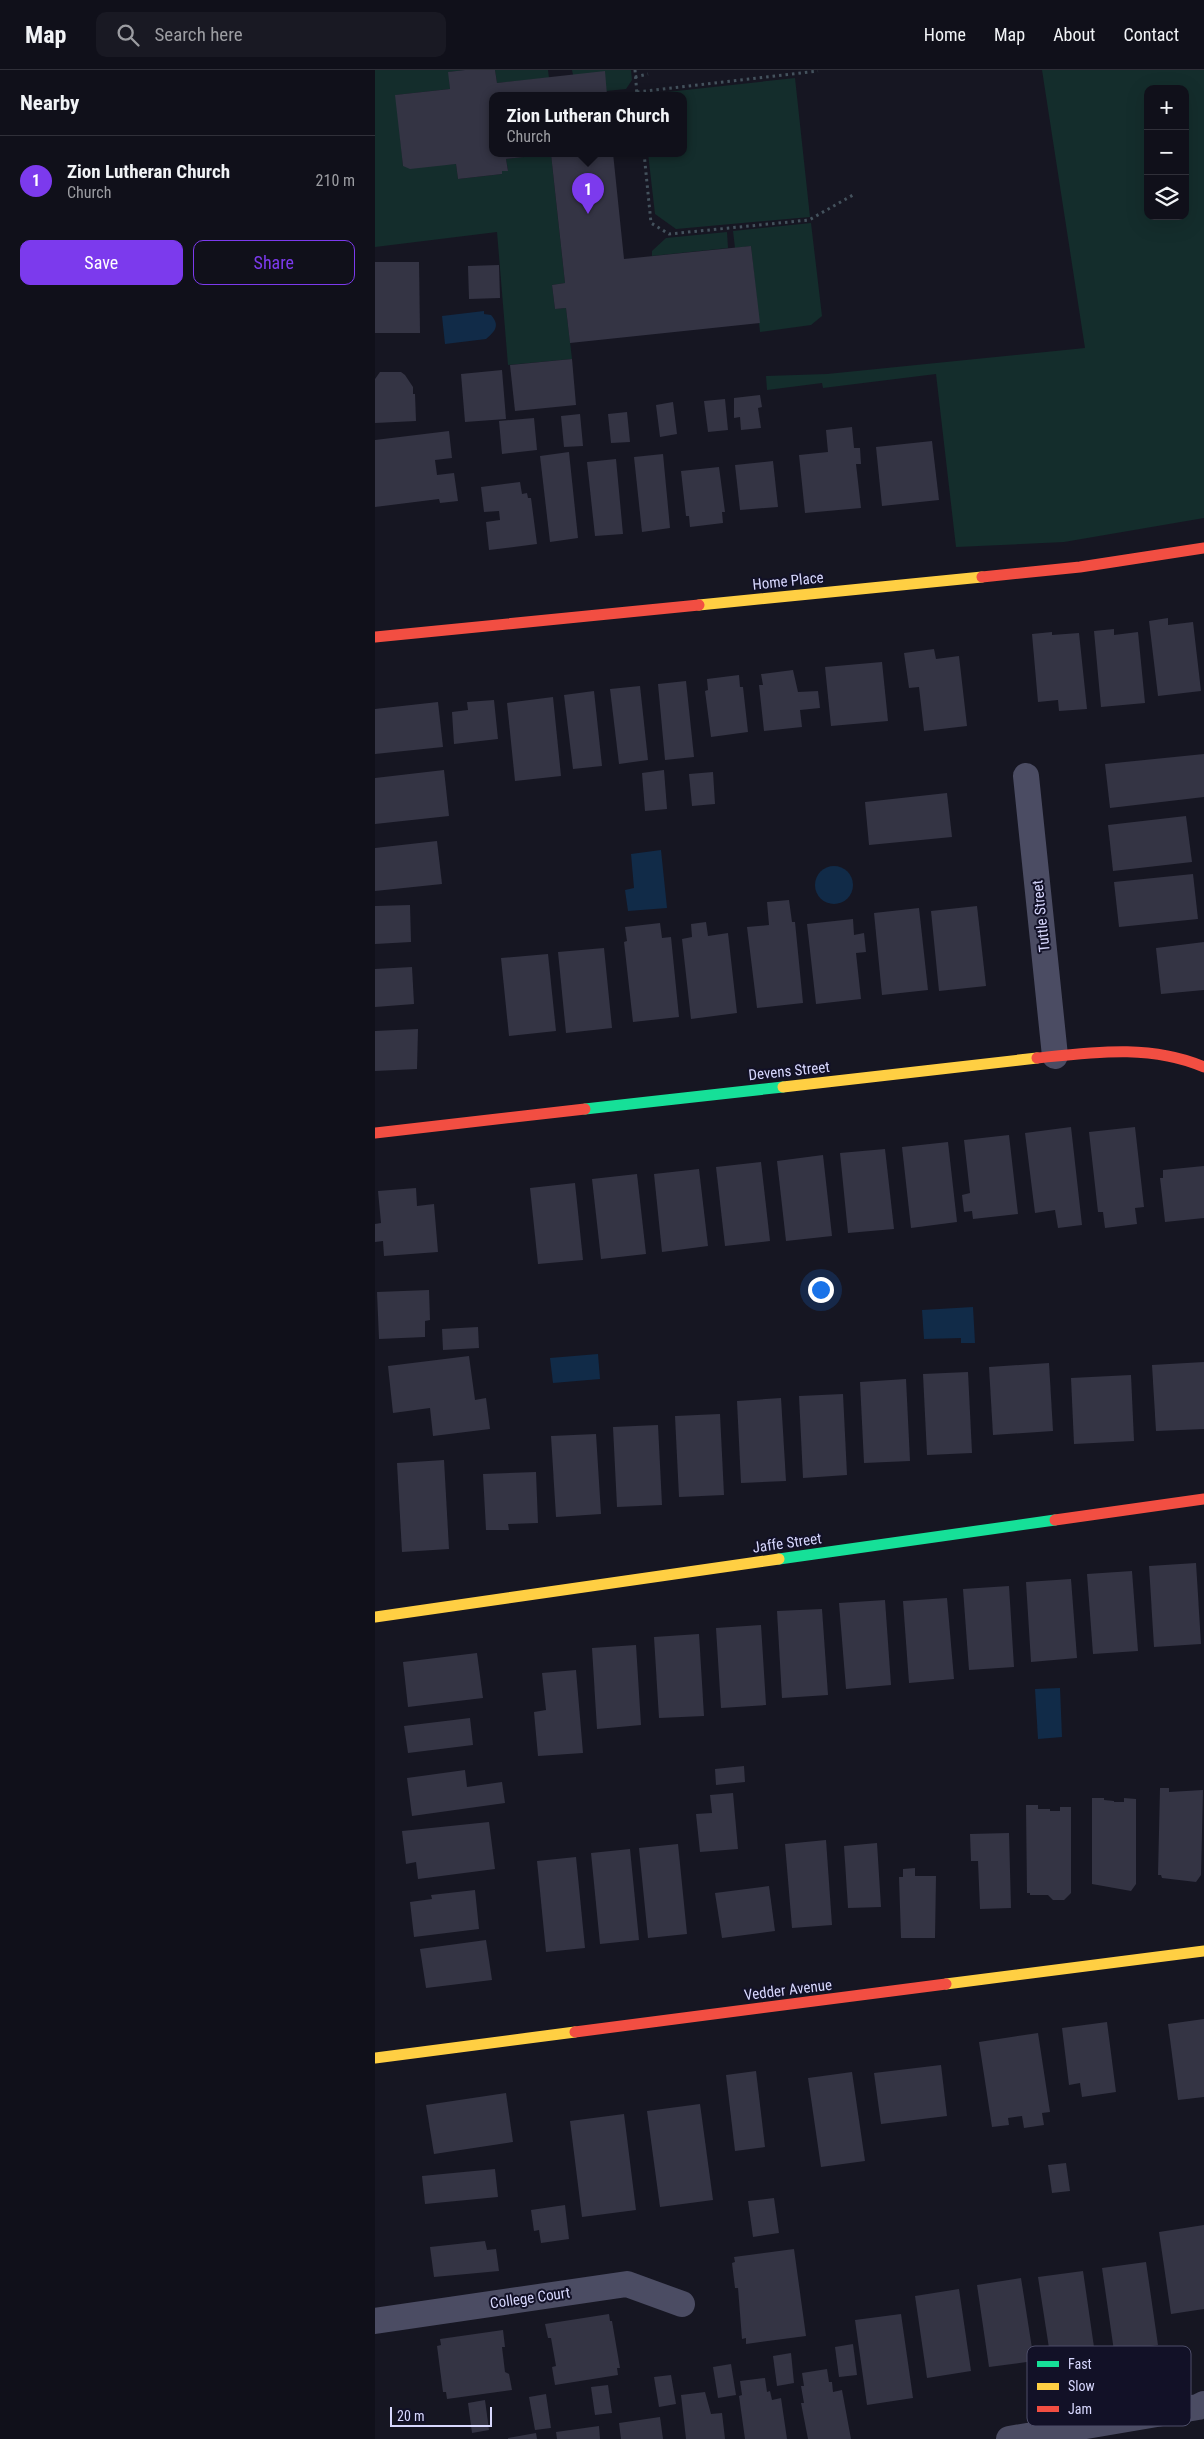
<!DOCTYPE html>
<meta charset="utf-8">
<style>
body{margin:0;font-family:"Roboto Condensed",sans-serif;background:#191923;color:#f1f3f6}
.controls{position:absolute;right:15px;top:15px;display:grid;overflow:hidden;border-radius:10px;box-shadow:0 5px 20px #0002}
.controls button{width:45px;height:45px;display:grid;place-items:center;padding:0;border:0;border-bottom:1px solid #303039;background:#10101a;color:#f1f3f6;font:25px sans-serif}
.scale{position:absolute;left:15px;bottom:12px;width:102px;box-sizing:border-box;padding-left:5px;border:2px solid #d8d8fe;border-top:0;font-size:14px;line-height:18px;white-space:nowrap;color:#d8d8fe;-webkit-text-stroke:4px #121127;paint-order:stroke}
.you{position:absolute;left:445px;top:1219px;width:18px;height:18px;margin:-12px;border:4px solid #fff;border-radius:50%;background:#1a73e8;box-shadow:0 0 0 8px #1a73e833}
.badge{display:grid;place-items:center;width:32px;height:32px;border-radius:50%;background:#7c3aed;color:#fff;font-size:16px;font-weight:700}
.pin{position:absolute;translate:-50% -41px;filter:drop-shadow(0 1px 2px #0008)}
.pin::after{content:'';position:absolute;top:26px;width:18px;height:15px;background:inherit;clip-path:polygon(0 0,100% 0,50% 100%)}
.popup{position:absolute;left:114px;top:22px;width:198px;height:65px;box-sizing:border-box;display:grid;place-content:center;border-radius:10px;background:#10101a;filter:drop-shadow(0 1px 4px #0005);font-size:16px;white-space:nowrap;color:#9c9da2}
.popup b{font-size:19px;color:#f1f3f6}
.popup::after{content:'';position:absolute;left:50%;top:100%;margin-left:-10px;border:10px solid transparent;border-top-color:#10101a}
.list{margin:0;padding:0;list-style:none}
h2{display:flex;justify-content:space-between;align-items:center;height:65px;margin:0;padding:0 20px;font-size:21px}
h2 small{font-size:16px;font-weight:400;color:#9c9da2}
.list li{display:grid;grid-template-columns:32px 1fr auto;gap:15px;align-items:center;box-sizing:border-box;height:90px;padding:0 20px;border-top:1px solid #303039}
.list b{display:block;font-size:19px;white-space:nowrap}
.list p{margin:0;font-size:16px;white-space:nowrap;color:#9c9da2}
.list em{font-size:16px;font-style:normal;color:#9c9da2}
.actions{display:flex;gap:10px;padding:15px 20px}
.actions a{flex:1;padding:11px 0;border:1px solid #7c3aed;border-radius:10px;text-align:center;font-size:18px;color:#7c3aed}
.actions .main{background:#7c3aed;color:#fff}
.icon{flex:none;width:28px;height:28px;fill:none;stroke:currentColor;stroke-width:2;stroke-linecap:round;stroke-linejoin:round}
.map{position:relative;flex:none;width:829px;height:2369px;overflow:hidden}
header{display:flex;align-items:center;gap:30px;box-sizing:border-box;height:70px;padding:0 25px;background:#10101a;border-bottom:1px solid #303039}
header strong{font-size:24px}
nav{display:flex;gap:28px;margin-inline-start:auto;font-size:18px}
.search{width:350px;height:45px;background:#191923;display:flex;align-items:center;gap:12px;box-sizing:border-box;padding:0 18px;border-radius:10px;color:#9c9da2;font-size:19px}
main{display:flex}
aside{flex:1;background:#10101a}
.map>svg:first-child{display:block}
.green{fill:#142d2c;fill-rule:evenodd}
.water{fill:#112b48}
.building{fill:#343444}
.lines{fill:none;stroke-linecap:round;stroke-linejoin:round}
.path{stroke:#44525d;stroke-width:3;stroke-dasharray:2.5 4;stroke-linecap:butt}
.street{stroke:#4b4c63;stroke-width:26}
.fast{stroke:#16e098;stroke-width:11}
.slow{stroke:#ffcf43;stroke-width:11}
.jam{stroke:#f24e42;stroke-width:11}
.labels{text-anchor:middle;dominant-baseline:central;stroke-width:4;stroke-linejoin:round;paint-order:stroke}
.street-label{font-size:15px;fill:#d8d8fe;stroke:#121127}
.key{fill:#121127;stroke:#4d4d68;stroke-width:1}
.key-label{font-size:14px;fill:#d8d8fe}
</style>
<header>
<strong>Map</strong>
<div class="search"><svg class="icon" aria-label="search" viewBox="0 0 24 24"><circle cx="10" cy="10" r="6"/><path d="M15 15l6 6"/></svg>Search here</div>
<nav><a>Home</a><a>Map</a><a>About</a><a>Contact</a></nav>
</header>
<main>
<aside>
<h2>Nearby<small></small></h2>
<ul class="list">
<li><span class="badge">1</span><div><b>Zion Lutheran Church</b><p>Church</p></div><em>210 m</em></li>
</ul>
<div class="actions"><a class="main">Save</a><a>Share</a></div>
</aside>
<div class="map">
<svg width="829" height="2369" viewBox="0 0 829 2369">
<rect width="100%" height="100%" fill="#161622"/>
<g class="green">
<polygon points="0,0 90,0 74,2 75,19 21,25 28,96 81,94 83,109 127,104 127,101 133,100 131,89 176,84 190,213 177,215 180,239 191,238 197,289 133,295 122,162 0,177"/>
<polygon points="120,0 173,0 174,8 122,13"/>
<polygon points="197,0 256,0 257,10 251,19 231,21 198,5"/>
<path d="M667,0H829V448L689,472L581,477L561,304L448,318L447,313L392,320L391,306L452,304L710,278ZM773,19H810V146H773Z"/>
<polygon points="420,8 435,147 301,159 280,144 273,83 308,83 308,25 274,24"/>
<polygon points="436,153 447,246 436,255 385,262 376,176 360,178 358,161"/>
<polygon points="352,162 353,178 277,186 277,181 291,168"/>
</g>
<g class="water">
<path d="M109,241V244L116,245C126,256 119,262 111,269L70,274L67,246Z"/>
<polygon points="286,780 292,838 253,841 250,820 259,818 256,784"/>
<circle cx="459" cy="815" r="19"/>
<polygon points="598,1237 600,1273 586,1273 586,1268 549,1269 547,1240"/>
<polygon points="223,1284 225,1309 178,1313 175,1288"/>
<polygon points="685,1618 687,1667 663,1669 660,1619"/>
</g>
<g class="building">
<polygon points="90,0 120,0 122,13 230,1 232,25 118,25 118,83 238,83 249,189 376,176 385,253 195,273 191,238 180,239 177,215 190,213 176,84 131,89 133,101 127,101 127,104 83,109 81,94 35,99 28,96 20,25 75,19 73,2"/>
<polygon points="0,192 44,192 45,263 0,263"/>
<polygon points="124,195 125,228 94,229 93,196"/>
<polygon points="197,289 201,335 140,341 135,295"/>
<polygon points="127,300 131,349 90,352 86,304"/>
<polygon points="5,302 26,302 30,305 38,317 38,324 40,324 41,351 0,353 0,309"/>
<polygon points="385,325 387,337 383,338 386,358 366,360 365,347 359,348 359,328"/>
<polygon points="350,329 353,360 333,362 329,331"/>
<polygon points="298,332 302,364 285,367 281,335"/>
<polygon points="252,342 255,372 236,373 233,344"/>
<polygon points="205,344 208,376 189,377 186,346"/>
<polygon points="159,348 162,380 127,384 124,351"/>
<polygon points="477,357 479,378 485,378 486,394 481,394 486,438 430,443 424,385 453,382 451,360"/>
<polygon points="74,361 77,388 60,390 62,405 79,403 83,431 65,433 64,429 0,437 0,370"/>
<polygon points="557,371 564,430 507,436 501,377"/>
<polygon points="194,382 203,468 175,472 165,386"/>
<polygon points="288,384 295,458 267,462 259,387"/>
<polygon points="241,389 248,464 220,466 212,392"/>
<polygon points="398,391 403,437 365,440 360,395"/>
<polygon points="344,397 350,442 347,442 348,453 315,457 314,446 311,446 306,401"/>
<polygon points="145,412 147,424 152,423 153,428 156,428 162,474 114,480 111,452 125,450 124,441 109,442 106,417"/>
<polygon points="793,548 793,555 818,552 826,621 783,626 774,551"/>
<polygon points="739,559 739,565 763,562 770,633 726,637 719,561"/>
<polygon points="677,562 677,565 704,563 712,639 684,641 683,630 663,632 657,564"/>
<polygon points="559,579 561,589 584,586 592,656 549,661 544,617 534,618 529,583"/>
<polygon points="507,592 513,651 456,656 450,597"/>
<polygon points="418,600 423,622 443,621 445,638 425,640 427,657 389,661 384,615 388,615 386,604"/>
<polygon points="364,605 365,617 368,617 373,662 336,667 330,621 333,620 332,609"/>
<polygon points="311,611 319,687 290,690 283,614"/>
<polygon points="265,616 273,690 244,694 235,619"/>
<polygon points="219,621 227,696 198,699 189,625"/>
<polygon points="178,627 186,706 140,711 132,633"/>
<polygon points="119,630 123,669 79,674 77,642 93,640 92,632"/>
<polygon points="63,632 68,677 0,684 0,639"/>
<polygon points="829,684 829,727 735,738 730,694"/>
<polygon points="69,700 74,746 0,754 0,708"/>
<polygon points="289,700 292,739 270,741 267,703"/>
<polygon points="338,702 340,734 317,736 314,704"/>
<polygon points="572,723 577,767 494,775 490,732"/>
<polygon points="811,746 817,792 738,801 733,755"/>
<polygon points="62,771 67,814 0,821 0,778"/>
<polygon points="818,804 823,849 744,857 739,812"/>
<polygon points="414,830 417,852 420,852 428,933 382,938 372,857 394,855 392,832"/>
<polygon points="35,835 36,872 0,874 0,836"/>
<polygon points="602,836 611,916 564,921 556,841"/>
<polygon points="544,838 553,920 507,925 499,843"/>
<polygon points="478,849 479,865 489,863 491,882 481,883 486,929 441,934 432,854"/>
<polygon points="331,852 333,866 353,863 362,943 316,949 307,869 317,867 316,854"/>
<polygon points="285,853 287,868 296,867 304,947 258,952 249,872 252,871 250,857"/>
<polygon points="829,872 829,920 786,924 781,878"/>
<polygon points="229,878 237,958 191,963 183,882"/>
<polygon points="173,884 181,961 134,966 126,888"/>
<polygon points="37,897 39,934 0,937 0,899"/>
<polygon points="43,959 42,999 0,1001 0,961"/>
<polygon points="696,1057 707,1155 683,1158 680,1140 660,1143 650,1063"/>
<polygon points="760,1057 769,1137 760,1138 762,1154 730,1158 728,1142 723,1142 714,1062"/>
<polygon points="634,1065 643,1144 598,1149 597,1141 589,1142 587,1125 595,1123 589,1070"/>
<polygon points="573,1072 582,1152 536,1158 527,1077"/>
<polygon points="510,1079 519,1159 473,1163 465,1083"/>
<polygon points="448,1085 457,1166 411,1171 402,1091"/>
<polygon points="386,1092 395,1171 350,1176 341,1097"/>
<polygon points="829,1096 829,1148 790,1152 785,1108 788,1108 788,1100"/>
<polygon points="324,1099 333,1176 287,1182 279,1104"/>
<polygon points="262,1104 271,1184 226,1189 217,1109"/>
<polygon points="200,1113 208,1190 163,1194 155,1118"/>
<polygon points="41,1118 42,1136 59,1134 63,1182 9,1186 8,1171 0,1172 0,1154 6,1153 3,1121"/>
<polygon points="54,1220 55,1250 50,1251 50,1267 4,1269 2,1222"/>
<polygon points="103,1257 104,1278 68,1280 67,1259"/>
<polygon points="94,1286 100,1330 111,1328 115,1359 58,1366 55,1338 18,1343 13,1296"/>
<polygon points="829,1292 829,1359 781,1361 777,1295"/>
<polygon points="674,1293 678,1361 618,1365 614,1297"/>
<polygon points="593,1302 597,1383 552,1385 548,1304"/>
<polygon points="756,1305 759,1371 699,1374 696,1308"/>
<polygon points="531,1309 535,1391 489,1393 485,1312"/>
<polygon points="468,1324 472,1405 428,1408 424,1326"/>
<polygon points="406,1328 411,1411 366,1413 362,1331"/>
<polygon points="345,1344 349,1425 304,1427 300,1346"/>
<polygon points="283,1355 287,1435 242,1437 238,1357"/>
<polygon points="221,1364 226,1444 181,1447 176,1366"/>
<polygon points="69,1390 74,1479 27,1482 22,1393"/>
<polygon points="161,1402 163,1453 133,1454 134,1460 111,1460 108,1404"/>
<polygon points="821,1493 826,1574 779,1577 774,1496"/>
<polygon points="757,1501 763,1581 718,1584 712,1504"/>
<polygon points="696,1509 702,1588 656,1592 651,1512"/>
<polygon points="634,1516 639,1597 594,1600 588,1519"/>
<polygon points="572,1528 579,1609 534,1613 528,1531"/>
<polygon points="510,1530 516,1615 471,1619 464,1533"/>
<polygon points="447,1539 453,1625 407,1628 402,1541"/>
<polygon points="386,1555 391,1635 346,1638 341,1558"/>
<polygon points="324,1564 329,1646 284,1648 279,1567"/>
<polygon points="261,1575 266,1655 222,1659 217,1578"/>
<polygon points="102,1583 108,1628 33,1637 28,1592"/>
<polygon points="201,1600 208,1683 163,1686 159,1642 171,1640 167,1603"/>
<polygon points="95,1648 98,1675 33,1683 29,1656"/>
<polygon points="369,1696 370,1712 341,1715 340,1699"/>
<polygon points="90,1700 92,1717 127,1712 130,1733 37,1746 32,1708"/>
<polygon points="785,1718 794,1718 794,1722 828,1720 826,1805 821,1812 787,1808 786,1805 783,1805"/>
<polygon points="358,1723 363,1779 325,1782 321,1744 337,1743 335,1725"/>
<polygon points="717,1728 729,1728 729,1730 739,1731 739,1732 749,1732 749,1728 761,1729 761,1814 756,1821 717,1814"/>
<polygon points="651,1735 663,1735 663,1739 675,1739 675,1741 685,1741 685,1737 696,1737 696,1823 689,1830 678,1830 673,1825 655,1825 655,1823 652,1823"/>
<polygon points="114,1752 120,1799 43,1809 41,1792 31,1794 27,1761"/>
<polygon points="634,1763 636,1838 605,1839 603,1791 596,1791 595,1764"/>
<polygon points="451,1770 457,1855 417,1858 410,1774"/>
<polygon points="502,1773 506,1837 473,1838 469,1776"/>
<polygon points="303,1774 312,1864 273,1868 264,1778"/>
<polygon points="255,1779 264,1870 225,1874 216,1783"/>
<polygon points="201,1787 210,1878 171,1882 162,1791"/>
<polygon points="540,1798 540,1806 561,1806 560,1868 526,1868 524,1807 528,1807 528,1799"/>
<polygon points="394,1816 400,1861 347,1868 340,1823"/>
<polygon points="100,1820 104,1859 39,1867 35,1832 57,1829 56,1825"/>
<polygon points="111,1870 117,1910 51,1918 45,1879"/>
<polygon points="829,1949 829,2027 803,2030 793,1954"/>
<polygon points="732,1952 741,2022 707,2027 705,2013 694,2015 687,1958"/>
<polygon points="663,1963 675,2042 667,2043 669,2055 649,2058 647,2046 633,2048 634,2055 617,2057 604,1972"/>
<polygon points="566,1995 572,2046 506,2054 499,2003"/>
<polygon points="381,2001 390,2077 360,2081 351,2005"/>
<polygon points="477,2002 490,2091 446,2097 433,2008"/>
<polygon points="131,2023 138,2072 59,2084 51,2035"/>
<polygon points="325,2034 338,2130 285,2137 272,2041"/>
<polygon points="249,2044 261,2140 207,2147 195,2051"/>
<polygon points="691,2093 695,2121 677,2123 673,2095"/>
<polygon points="120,2099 123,2127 50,2134 47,2106"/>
<polygon points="399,2128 404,2163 378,2167 373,2131"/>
<polygon points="190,2135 194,2169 166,2173 164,2160 159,2161 156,2140"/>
<polygon points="829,2155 829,2239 796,2244 784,2162"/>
<polygon points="110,2171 112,2180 121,2179 124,2201 59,2207 55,2177"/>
<polygon points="419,2179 431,2266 371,2274 371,2268 367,2269 363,2218 360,2218 357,2193 360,2192 359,2187"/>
<polygon points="771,2192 783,2275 739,2281 727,2198"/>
<polygon points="708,2201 720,2284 676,2291 663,2207"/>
<polygon points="646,2208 659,2291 614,2297 602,2215"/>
<polygon points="584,2219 596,2301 552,2308 540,2226"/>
<polygon points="234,2244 235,2251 237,2251 245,2298 242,2298 243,2305 180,2315 177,2297 181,2296 176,2268 173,2268 170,2254"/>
<polygon points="526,2244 538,2328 492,2335 480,2250"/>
<polygon points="128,2260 130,2277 127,2277 130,2302 134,2304 137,2320 72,2329 71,2322 68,2322 62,2276 66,2275 65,2269"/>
<polygon points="478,2274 482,2305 464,2307 460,2277"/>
<polygon points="416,2283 419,2313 402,2316 398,2286"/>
<polygon points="356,2294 361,2325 343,2328 338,2297"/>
<polygon points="452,2299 454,2312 457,2312 458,2322 467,2320 476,2369 433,2369 426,2333 429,2333 426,2316 429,2316 427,2303"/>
<polygon points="296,2305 301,2334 284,2337 279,2307"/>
<polygon points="390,2308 392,2322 395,2321 397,2330 406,2328 412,2369 370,2369 364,2326 367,2325 365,2311"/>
<polygon points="233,2315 237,2343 220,2345 216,2317"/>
<polygon points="330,2322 336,2344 347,2343 350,2369 311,2369 306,2325"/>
<polygon points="171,2324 176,2358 160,2360 154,2327"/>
<polygon points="110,2330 114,2360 97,2363 93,2333"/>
<polygon points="285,2347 288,2369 246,2369 244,2353"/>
<polygon points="224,2356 225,2369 182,2369 181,2362"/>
<polygon points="161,2363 162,2369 133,2369 133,2368"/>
</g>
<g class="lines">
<g class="path">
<polyline points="260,0 262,25"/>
<polyline points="260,7 273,4"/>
<polyline points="262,22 443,1"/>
<polyline points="269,83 276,153 294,164 434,150 478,125"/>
</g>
<g class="street">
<polyline points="651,706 680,986"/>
<polyline points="0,2251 252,2214 307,2234"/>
<polyline points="634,2369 823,2337 829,2334"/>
</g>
<g class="fast">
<polyline points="210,1039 408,1017"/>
<polyline points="404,1489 680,1450"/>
</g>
<g class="slow">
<polyline points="324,535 607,507"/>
<polyline points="408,1017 662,988"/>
<polyline points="0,1547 404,1489"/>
<polyline points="571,1914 829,1881"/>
<polyline points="0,1988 200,1962"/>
</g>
<g class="jam">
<polyline points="607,507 705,497 829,478"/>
<polyline points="0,567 324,535"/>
<path d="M662,988C719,982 776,974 829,997"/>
<polyline points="0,1063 210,1039"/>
<polyline points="680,1450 829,1429"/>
<polyline points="200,1962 571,1914"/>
</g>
</g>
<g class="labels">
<g class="street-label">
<text transform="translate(413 511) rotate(-6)">Home Place</text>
<text transform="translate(666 846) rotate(-96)">Tuttle Street</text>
<text transform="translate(414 1001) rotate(-6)">Devens Street</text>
<text transform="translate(412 1473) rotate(-8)">Jaffe Street</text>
<text transform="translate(413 1920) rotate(-7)">Vedder Avenue</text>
<text transform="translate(155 2228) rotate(-8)">College Court</text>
</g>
</g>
<rect x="652" y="2276" width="164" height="80" rx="8" class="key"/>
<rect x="662" y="2291" width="22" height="6" fill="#16e098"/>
<rect x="662" y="2313" width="22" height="7" fill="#ffcf43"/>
<rect x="662" y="2336" width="22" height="6" fill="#f24e42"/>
<g class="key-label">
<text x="693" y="2299">Fast</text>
<text x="693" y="2321">Slow</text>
<text x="693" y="2344">Jam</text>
</g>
</svg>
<div class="controls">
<button>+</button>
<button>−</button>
<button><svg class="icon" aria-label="layers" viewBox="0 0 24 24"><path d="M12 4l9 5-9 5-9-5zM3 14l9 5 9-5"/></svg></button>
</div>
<div class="scale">20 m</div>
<div class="you"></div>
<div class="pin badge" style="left:213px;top:144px">1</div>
<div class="popup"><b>Zion Lutheran Church</b>Church</div>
</div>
</main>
